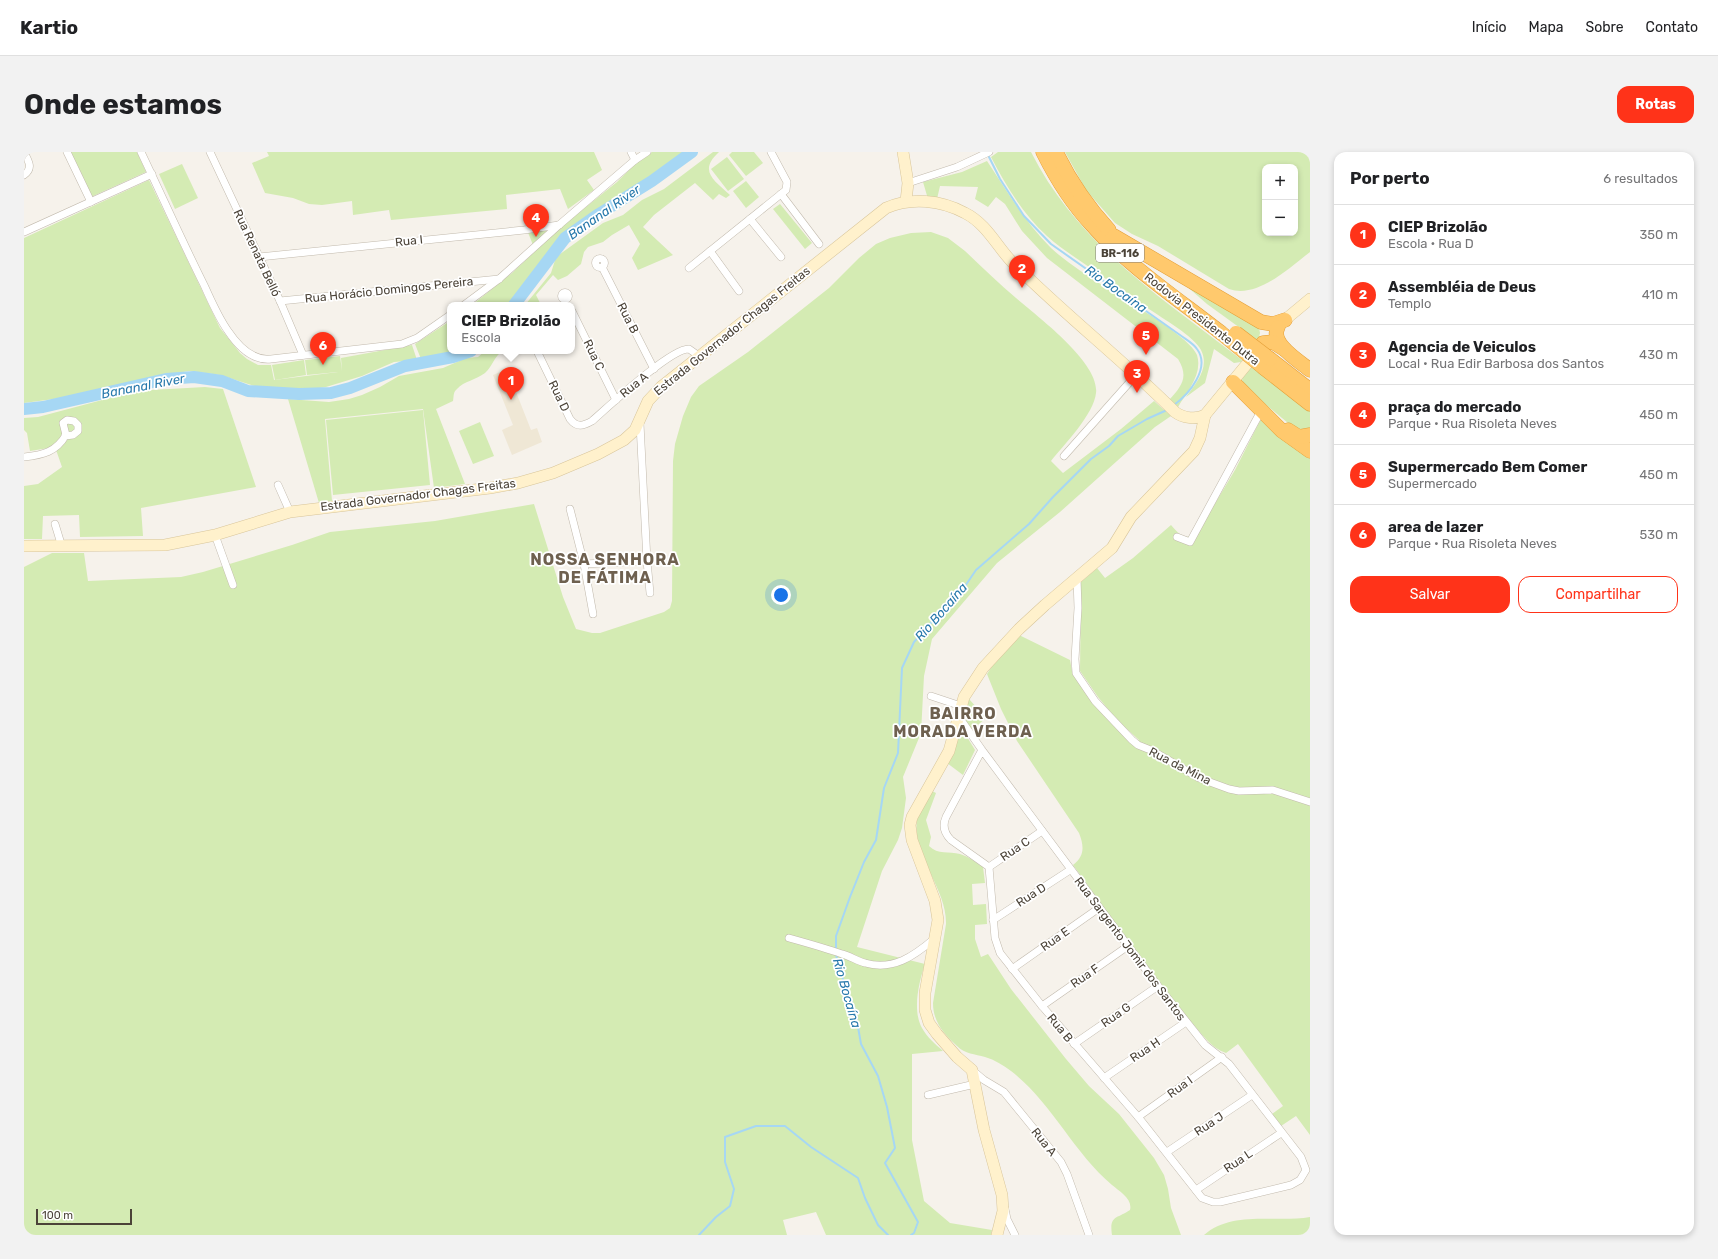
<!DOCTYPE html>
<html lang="pt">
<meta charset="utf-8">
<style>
body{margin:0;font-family:Rubik,sans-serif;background:#f2f2f2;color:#202124}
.controls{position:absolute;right:12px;top:12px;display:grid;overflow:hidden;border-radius:8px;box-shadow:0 2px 6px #0003}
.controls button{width:36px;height:36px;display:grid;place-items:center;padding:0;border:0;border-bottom:1px solid #e0e0e0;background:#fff;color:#202124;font:20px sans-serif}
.scale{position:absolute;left:12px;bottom:10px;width:96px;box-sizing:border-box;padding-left:4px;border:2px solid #4b4338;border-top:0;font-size:11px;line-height:14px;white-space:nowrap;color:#4b4338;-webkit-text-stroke:3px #fff;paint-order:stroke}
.you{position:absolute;left:757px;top:443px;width:14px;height:14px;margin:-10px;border:3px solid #fff;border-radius:50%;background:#1a73e8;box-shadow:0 0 0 6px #1a73e833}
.badge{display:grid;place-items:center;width:26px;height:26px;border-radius:50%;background:#ff3319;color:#fff;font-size:13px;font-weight:700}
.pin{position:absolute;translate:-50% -33px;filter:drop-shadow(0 1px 2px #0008)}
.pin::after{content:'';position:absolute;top:21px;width:14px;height:12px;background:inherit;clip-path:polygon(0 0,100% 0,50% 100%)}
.popup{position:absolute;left:423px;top:150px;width:128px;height:52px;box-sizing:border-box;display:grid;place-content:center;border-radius:8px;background:#fff;filter:drop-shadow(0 1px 3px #0005);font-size:13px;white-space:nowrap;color:#757577}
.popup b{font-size:15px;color:#202124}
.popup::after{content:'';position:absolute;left:50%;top:100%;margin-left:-8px;border:8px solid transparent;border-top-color:#fff}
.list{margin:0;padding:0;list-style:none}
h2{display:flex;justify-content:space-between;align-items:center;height:52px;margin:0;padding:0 16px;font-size:17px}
h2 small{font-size:13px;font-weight:400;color:#757577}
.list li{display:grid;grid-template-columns:26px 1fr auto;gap:12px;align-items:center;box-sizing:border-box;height:60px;padding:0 16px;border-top:1px solid #e0e0e0}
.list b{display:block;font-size:15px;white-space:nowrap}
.list p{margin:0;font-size:13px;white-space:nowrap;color:#757577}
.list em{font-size:13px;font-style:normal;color:#757577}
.actions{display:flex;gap:8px;padding:12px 16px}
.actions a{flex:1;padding:9px 0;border:1px solid #ff3319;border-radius:12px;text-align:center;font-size:14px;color:#ff3319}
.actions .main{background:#ff3319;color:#fff}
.map{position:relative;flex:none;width:1286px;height:1083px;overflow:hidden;border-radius:12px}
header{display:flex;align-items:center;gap:24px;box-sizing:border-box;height:56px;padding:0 20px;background:#fff;border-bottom:1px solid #e0e0e0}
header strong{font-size:19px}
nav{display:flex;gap:22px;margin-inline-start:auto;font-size:14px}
.intro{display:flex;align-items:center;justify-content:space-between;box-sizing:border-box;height:96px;padding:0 24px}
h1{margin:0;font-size:28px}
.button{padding:10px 18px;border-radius:12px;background:#ff3319;color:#fff;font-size:14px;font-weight:700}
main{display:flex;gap:24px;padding:0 24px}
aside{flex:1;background:#fff;border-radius:12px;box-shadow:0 2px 6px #0003}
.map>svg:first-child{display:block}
.education{fill:#efe7d5}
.green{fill:#d4ebb3;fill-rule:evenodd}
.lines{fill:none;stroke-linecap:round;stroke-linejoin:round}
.stream{stroke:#a6d7f4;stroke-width:2}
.river{stroke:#a6d7f4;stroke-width:12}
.street-casing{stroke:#c2baad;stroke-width:8}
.secondary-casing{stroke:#d8c59a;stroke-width:12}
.highway-casing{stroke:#e49e37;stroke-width:15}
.street{stroke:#fff;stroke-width:7}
.secondary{stroke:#fff1cc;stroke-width:11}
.highway{stroke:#ffc96d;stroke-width:14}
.highway-bridge-casing{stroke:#e49e37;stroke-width:15;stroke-linecap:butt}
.highway-bridge{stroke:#ffc96d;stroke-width:14}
.labels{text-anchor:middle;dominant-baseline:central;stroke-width:3.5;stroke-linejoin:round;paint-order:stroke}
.shield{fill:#fff;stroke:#817b74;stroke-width:1}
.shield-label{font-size:11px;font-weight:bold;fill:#4b4338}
.street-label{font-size:12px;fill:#4b4338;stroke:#fff}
.water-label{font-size:13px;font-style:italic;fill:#2879ac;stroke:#fff}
.district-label{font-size:16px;font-weight:bold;letter-spacing:1px;fill:#6e604f;stroke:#fff}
</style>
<header>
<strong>Kartio</strong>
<nav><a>Início</a><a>Mapa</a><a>Sobre</a><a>Contato</a></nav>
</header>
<div class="intro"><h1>Onde estamos</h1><a class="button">Rotas</a></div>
<main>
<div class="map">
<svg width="1286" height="1083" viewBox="0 0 1286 1083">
<rect width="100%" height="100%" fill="#f6f2eb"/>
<polygon class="education" points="483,217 507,278 513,276 518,290 488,303 478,278 489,273 469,223"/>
<g class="green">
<polygon points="46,0 113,0 122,20 67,45"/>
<polygon points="243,0 570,0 578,18 563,28 570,38 544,57 536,37 482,43 483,57 367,68 365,58 329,63 328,49 298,53 285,52 269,46 241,41 228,11 245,4"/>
<path d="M628,0H667C655,9 642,19 629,27C598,47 568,61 539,86L488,153H448L488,121L537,75L593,30L612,11Z"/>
<path d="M689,0H695C674,19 690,28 706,43L702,46L695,42L689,48L671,31L630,63L619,75L649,103L614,118L608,106L616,92L605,73L588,83L579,90L564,95L560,100L557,112L543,124L534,128L529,123L512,143L516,151L513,153H501L527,121L532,105L579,71L599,63L618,48L640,37Z"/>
<polygon points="708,0 730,0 739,11 722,24 705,3"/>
<path d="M974,0H1007C1054,93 1138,146 1218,208L1217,210L1210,211L1190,197L1181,231L1162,245C1172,231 1186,216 1177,198C1171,185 1138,166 1125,157C1105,143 1085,129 1065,115C1051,105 1036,96 1023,84C999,62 982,34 967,5Z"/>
<path d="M1041,0H1286V100C1265,116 1233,147 1205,137L1134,94L1108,82L1091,71L1062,38ZM1241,15H1271V81H1241Z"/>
<polygon points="703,5 720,27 704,39 687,17"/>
<path d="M963,9C983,39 1001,70 1027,96C1042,110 1061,122 1078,133C1097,145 1167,185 1173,203C1179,222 1163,240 1154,255L1145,248C1158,234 1165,225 1154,207L1023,106L998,79L981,52L972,45L964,55L951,47L954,35L916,34L913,47H904L899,30L938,20Z"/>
<polygon points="158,12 174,46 151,57 135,22"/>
<polygon points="125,28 196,176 216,201 223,207 234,213 247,213 250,228 314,220 283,223 281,208 316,204 318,219 317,206 388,193 393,208 370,210 338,224 302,235 289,237 263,239 240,237 196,223 166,219 131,224 45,245 0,251 0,86"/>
<polygon points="722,29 735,45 722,56 709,39"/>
<polygon points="756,52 788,91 781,97 749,57"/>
<polygon points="528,76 509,93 503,78"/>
<path d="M907,80L924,86L941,99C958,115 974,131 992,146C1014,165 1076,211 1072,241C1070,262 1040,293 1027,309L1039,321L1097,277L1130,249L1147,264L1131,275L1036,360L973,411L908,487L900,524L897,581L879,625L882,646L878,676L874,688L858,719L833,795L901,812C895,830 888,858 898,876C903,885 911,892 919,899L888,902V988L900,1049L926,1071L968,1078L967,1083H802L792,1060L759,1068L763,1083H0V415L28,401H60L64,429L157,425L179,420L268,393L306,380L411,369L510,352L539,445L552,477L568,481H576L640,460L646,456L648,449L649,309L651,292L659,264L667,245L675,234L724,200L805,136L835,106L852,92L866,86L887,81Z"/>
<polygon points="1151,124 1235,176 1236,181 1234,189 1183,152"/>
<polygon points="426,169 426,199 437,199 397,207 391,192"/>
<path d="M461,199H479C470,204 469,214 461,221C452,228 440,229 433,237C429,240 430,244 429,249L412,257L441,332L410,336L399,257L301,267L308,349L295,351L264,247L305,250L325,247L338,243L356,235L375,224L419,216L442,206L454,205Z"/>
<polygon points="280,208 282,223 251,228 248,213"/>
<path d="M1227,213L1284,257L1286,259V277L1280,279L1270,276L1222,236C1214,225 1220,223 1227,213Z"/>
<polygon points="181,235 199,237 232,335 117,356 119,384 56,385 55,363 19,364 18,387 0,387 0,334 14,332 38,315 31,295 6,299 3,281 0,278 0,266 14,265 97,243 127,238"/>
<polygon points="399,258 406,333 309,343 302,268"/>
<path d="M1238,265L1286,304V983L1272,964L1257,974L1248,962L1259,954L1214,892L1202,901C1187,896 1178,882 1168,871C1125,822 1088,766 1049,713C1061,704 1060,694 1055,681L993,589L977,557L963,522L970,511L995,483L1046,508L1048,519L1110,592L1115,588L1094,569L1074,545L1056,519L1057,430L1073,416L1081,426L1109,406L1147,373C1156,383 1162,390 1174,380L1211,318Z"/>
<polygon points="456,270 470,304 449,312 435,279"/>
<polygon points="945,547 962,566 948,578 939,564 941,551"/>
<polygon points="937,575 951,598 939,623 923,611"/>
<path d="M908,639L912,641L902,668L907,685L905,694C914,703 925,699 936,702C945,705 952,710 959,715L961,731L948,732L949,753L962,752L963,772L951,773V787L957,805L964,802L987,837L1042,907L1065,934L1095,962L1130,1006L1140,1023L1144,1037L1147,1056L1157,1083H1088C1085,1063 1093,1067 1106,1058C1109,1047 1095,1039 1088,1033C1049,1000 1028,951 987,919C979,913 971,908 961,905C951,902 941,902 933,894C920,882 909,870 909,851L922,772C923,733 882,700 895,660C898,653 904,646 908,639Z"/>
<path d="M1286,1065V1083H1180C1208,1058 1253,1071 1286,1065Z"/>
</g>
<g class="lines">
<g class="stream">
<path d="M964,3L976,27L1000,64L1027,92L1156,183C1161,187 1169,191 1173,197C1187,216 1165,242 1150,253"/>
<polyline points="812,798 812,784 826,745 840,710 852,688 860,636 874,601 878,516 890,490 913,464 935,443 952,418 1005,372 1029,345 1067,307 1085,294 1094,284 1123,267 1143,258"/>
<polyline points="812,803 820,831 831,858 837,892 854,924 863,955 871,996 861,1011 894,1070 890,1081 887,1083"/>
<polyline points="675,1083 692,1065 706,1054 710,1037 701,1010 701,985 732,974 761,974 787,995 834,1026 841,1046 854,1073 864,1083"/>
</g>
<g class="river">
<polyline points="490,153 541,86 575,62 628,29 668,0"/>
<polyline points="0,257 19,255 142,227 170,225 198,229 224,239 275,242 307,241 326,236 381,214 429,205 447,199"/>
</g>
<defs>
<g id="street">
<path d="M0,0C4,9 10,16 0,23"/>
<polyline points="43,0 67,50"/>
<path d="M117,0C138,44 158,89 180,133C187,148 194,165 204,179C214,194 228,209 247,207L378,192L393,186L426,163"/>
<polyline points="186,0 256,149 279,203"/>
<polyline points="607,0 611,8"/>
<polyline points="884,31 933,15 965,0"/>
<polyline points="757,42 795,92"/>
<polyline points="726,67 757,105"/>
<polyline points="0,80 128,22"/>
<polyline points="686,99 715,139"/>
<polyline points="235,105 500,78 535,73"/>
<circle cx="576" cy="111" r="4.5"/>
<polyline points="578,115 630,217"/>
<polyline points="665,116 762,38 763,30 747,0"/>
<circle cx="541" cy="144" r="3.5"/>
<polyline points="256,149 475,127"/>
<polyline points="440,153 475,127 535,73 611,8 623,0"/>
<polyline points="548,159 592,248"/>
<path d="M513,199L546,267C553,276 559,274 568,269C584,255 647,196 665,197L675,204"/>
<polyline points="616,272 623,409 626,441"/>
<polyline points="1040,304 1112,223"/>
<path d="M0,305C19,303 32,300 42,283L39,271L43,268L50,269L54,273V279L49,283L41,284"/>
<polyline points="254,333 266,360"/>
<polyline points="546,357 560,412 569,462"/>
<polyline points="31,372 38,395"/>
<polyline points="191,383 209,433"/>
<polyline points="1153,385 1166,390 1237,259"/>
<polyline points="560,412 623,409"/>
<polyline points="1053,426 1054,456 1051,507 1052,521 1071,549 1108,588 1114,593 1129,599 1175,626 1205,637 1215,639 1249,638 1286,650"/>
<polyline points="907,544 937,554"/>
<path d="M935,565L958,598L1134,834L1181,893L1205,912L1277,1005L1282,1018L1276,1028L1267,1033L1196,1050H1189L1178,1046L1115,966L1018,854L976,801L971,786L965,715L927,688C921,682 918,674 922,665L958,598"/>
<polyline points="965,715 1018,679"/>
<polyline points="969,768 1046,718"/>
<path d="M765,786C783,791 801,796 818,802C826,804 833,809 841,811C869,819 890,804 910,787"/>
<polyline points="988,817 1075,756"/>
<polyline points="1018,854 1104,794"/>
<polyline points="1050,892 1134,834"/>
<polyline points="948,918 960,928 980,940 1037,1010 1043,1022 1065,1083"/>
<polyline points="1080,926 1162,870"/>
<polyline points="904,943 951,932"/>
<polyline points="1114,965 1198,905"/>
<polyline points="1143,1000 1228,943"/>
<polyline points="1172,1038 1257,981"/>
<polyline points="981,1057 983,1067 991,1083"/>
</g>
<g id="secondary">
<polyline points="879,0 884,31 882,49"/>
<polyline points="1256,172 1286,147"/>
<path d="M0,394L141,393L191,383L266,360L466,336L494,331L529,321L574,302L600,288L611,278L624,249L637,235L862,56C887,45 917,48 941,61C963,72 973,95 989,111C1041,163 1099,208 1151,260C1159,266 1172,268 1181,263L1232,201"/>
<polyline points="973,1083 979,1059 978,1043 960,978 948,918 933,905 913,882 905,871 901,858 901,841 914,768 911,749 888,688 886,673 888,665 925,599 940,545 959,516 995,477 1021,453 1088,396 1107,365 1170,299 1176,286 1181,263"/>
</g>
<g id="highway">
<path d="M1019,0C1032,26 1048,52 1068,73C1103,113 1154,147 1196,180"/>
<path d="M1032,0C1046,29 1063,54 1085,78"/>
<polyline points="1090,84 1237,170 1249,172 1261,168"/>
<path d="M1254,175C1245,191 1275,209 1286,218"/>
<polyline points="1239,191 1249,190 1260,197"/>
<polyline points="1246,207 1286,238"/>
<polyline points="1240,216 1286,252"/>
<polyline points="1209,230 1258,279 1286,299"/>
<polyline points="1264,278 1275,285 1286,283"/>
</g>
</defs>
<use href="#street" class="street-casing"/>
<use href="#secondary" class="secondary-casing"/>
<use href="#highway" class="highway-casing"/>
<use href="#street" class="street"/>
<use href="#secondary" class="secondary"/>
<use href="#highway" class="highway"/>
<defs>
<g id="highway-bridge">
<polyline points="1196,180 1240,216"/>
<polyline points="1212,181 1246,207"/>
</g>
</defs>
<use href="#highway-bridge" class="highway-bridge-casing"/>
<use href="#highway-bridge" class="highway-bridge"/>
</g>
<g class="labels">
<rect class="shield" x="1072" y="92" width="48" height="18" rx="3"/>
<g class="shield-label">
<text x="1096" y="101">BR-116</text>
</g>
<g class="street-label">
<text transform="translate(385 89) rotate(-6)">Rua I</text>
<text transform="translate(233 101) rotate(65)">Rua Renata Belló</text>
<text transform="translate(365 138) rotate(-6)">Rua Horácio Domingos Pereira</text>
<text transform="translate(604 166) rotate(63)">Rua B</text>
<text transform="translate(1178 167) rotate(38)">Rodovia Presidente Dutra</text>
<text transform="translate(708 179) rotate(-39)">Estrada Governador Chagas Freitas</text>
<text transform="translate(570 203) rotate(64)">Rua C</text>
<text transform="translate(610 233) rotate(-39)">Rua A</text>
<text transform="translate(535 244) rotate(64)">Rua D</text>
<text transform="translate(394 343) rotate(-7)">Estrada Governador Chagas Freitas</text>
<text transform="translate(1156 614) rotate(27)">Rua da Mina</text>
<text transform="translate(991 697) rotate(-34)">Rua C</text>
<text transform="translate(1007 743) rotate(-33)">Rua D</text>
<text transform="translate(1031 787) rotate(-35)">Rua E</text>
<text transform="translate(1106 797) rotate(53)">Rua Sargento Jomir dos Santos</text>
<text transform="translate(1061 824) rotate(-35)">Rua F</text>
<text transform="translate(1092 863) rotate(-35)">Rua G</text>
<text transform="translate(1036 876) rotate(50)">Rua B</text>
<text transform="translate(1121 898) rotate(-34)">Rua H</text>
<text transform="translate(1156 935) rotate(-36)">Rua I</text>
<text transform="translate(1185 972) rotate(-34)">Rua J</text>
<text transform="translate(1020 990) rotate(51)">Rua A</text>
<text transform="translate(1214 1009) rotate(-34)">Rua L</text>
</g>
<g class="water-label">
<text transform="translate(580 60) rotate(-35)">Bananal River</text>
<text transform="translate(1092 137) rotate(35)">Rio Bocaína</text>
<text transform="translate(119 234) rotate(-11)">Bananal River</text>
<text transform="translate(917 460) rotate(-49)">Rio Bocaína</text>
<text transform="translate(823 841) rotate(74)">Rio Bocaína</text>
</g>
<g class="district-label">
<text x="581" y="407">NOSSA SENHORA<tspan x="581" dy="18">DE FÁTIMA</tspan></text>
<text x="939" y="561">BAIRRO<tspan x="939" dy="18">MORADA VERDA</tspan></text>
</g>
</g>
</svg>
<div class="controls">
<button>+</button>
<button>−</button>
</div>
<div class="scale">100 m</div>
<div class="you"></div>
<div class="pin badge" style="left:487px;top:248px">1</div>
<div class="popup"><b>CIEP Brizolão</b>Escola</div>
<div class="pin badge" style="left:998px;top:136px">2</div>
<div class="pin badge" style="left:1113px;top:241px">3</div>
<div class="pin badge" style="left:512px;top:85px">4</div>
<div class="pin badge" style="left:1122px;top:203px">5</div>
<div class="pin badge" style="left:299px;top:213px">6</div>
</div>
<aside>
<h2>Por perto<small>6 resultados</small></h2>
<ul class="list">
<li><span class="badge">1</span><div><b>CIEP Brizolão</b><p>Escola · Rua D</p></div><em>350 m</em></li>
<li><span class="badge">2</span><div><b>Assembléia de Deus</b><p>Templo</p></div><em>410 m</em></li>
<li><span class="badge">3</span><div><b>Agencia de Veiculos</b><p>Local · Rua Edir Barbosa dos Santos</p></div><em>430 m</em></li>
<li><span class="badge">4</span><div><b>praça do mercado</b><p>Parque · Rua Risoleta Neves</p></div><em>450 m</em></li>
<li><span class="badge">5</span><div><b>Supermercado Bem Comer</b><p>Supermercado</p></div><em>450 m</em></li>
<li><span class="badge">6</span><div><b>area de lazer</b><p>Parque · Rua Risoleta Neves</p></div><em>530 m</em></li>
</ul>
<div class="actions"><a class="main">Salvar</a><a>Compartilhar</a></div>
</aside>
</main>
